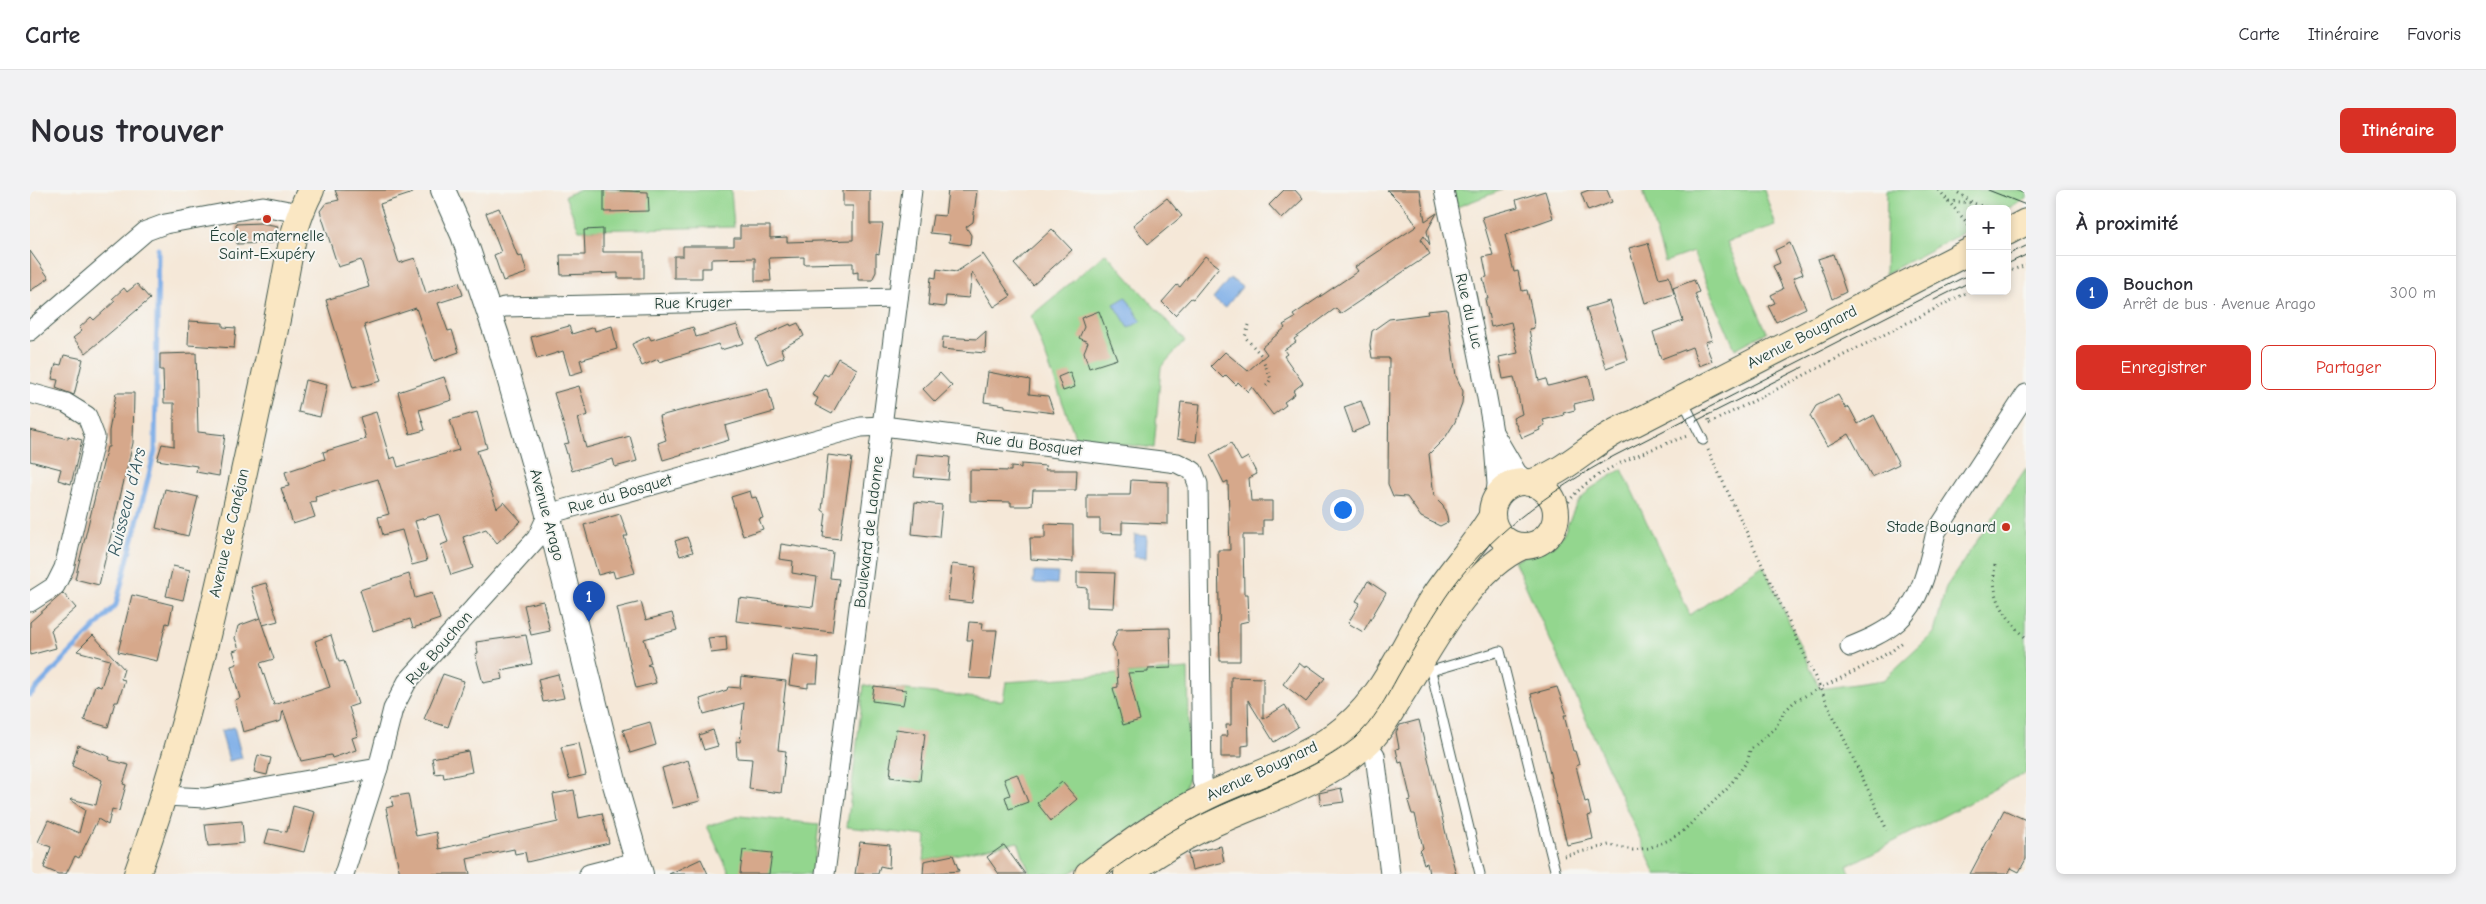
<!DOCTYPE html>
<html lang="fr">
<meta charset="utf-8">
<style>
body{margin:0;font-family:"Comic Neue",sans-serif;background:#f2f2f3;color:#2b2b33}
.controls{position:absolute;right:15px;top:15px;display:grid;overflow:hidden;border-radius:8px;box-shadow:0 2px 8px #0003}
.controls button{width:45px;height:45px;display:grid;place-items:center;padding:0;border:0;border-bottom:1px solid #e1e1e2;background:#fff;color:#2b2b33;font:25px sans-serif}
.you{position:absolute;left:1312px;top:319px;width:18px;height:18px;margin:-12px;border:4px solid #fff;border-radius:50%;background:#1a73e8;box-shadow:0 0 0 8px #1a73e833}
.badge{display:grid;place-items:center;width:32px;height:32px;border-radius:50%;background:#d93025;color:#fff;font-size:16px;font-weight:700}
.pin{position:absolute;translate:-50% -41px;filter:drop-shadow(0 1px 2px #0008)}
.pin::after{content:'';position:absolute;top:26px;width:18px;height:15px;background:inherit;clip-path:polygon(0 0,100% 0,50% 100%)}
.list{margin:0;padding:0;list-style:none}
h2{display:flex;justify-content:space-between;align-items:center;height:65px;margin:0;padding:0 20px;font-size:21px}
h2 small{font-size:16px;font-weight:400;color:#7c7c81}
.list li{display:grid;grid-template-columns:32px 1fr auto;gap:15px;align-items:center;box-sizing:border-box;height:75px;padding:0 20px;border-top:1px solid #e1e1e2}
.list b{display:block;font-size:19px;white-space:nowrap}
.list p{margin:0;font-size:16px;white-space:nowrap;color:#7c7c81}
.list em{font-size:16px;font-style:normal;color:#7c7c81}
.actions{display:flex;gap:10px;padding:15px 20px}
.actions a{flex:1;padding:11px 0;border:1px solid #d93025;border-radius:8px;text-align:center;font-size:18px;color:#d93025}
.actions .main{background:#d93025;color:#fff}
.map{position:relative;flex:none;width:1996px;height:684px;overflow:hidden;border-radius:8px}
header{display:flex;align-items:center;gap:30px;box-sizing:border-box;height:70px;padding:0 25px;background:#fff;border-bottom:1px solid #e1e1e2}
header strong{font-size:24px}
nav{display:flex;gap:28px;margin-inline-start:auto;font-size:18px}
.intro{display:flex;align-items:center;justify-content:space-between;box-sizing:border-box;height:120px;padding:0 30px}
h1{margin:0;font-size:35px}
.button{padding:12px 22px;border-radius:8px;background:#d93025;color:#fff;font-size:18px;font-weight:700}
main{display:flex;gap:30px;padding:0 30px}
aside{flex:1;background:#fff;border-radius:8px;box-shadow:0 2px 8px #0003}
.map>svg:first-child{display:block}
.green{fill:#93d68e;stroke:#598a61}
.water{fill:#7dade7;stroke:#4e758e}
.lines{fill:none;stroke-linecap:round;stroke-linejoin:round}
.stream{stroke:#7dade7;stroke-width:5}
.building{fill:#d6a88b}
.service-casing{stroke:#3f574d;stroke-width:11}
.minor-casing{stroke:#3f574d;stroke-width:21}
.tertiary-casing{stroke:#3f574d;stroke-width:26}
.secondary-casing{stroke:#3f574d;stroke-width:28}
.path{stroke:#3f574d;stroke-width:3;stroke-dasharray:1 4;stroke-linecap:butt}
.service{stroke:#fff;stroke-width:9}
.minor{stroke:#fff;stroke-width:19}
.tertiary{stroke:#fff;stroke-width:24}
.secondary{stroke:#fae7c3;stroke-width:26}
.tram{stroke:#1f3d34;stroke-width:1}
.poi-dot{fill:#c8321e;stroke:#f6f6f2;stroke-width:2}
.labels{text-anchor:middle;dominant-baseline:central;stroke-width:4;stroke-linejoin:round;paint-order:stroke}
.poi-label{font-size:16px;fill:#1f3d34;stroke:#f6f6f2}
.street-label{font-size:16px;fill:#1f3d34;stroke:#f6f6f2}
.water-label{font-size:18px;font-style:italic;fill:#365961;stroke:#f6f6f2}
</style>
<header>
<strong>Carte</strong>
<nav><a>Carte</a><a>Itinéraire</a><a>Favoris</a></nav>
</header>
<div class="intro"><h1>Nous trouver</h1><a class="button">Itinéraire</a></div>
<main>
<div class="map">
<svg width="1996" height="684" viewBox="0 0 1996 684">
<rect width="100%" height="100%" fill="#f6f6f2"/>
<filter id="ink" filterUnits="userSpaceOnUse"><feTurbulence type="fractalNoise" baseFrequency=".02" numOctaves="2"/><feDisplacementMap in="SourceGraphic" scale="10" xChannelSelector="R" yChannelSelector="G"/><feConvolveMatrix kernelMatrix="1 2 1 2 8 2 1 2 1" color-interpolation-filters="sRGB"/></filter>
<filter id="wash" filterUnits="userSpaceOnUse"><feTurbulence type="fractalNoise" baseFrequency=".0096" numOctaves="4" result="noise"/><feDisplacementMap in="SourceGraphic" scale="20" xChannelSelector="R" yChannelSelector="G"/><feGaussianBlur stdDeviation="1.12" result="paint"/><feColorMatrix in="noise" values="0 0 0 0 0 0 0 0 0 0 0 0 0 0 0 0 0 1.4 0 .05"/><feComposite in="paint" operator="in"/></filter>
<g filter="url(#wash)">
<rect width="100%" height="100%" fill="#f5e8d8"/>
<g class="green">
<polygon points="548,0 701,0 704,37 549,40 535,6"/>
<polygon points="1423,0 1472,0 1427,17"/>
<polygon points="1613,0 1734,0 1746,36 1697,52 1737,142 1705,159 1663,62 1635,72"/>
<polygon points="1857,0 1996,0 1996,8 1977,19 1940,19 1940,39 1855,84"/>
<polygon points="1076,63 1155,151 1131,177 1124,258 1046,249 1001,126"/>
<polygon points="1996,278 1996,583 1817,676 1821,684 1626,684 1484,370 1524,355 1534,343 1546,315 1560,299 1592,279 1660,425 1733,375 1790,499 1853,490 1904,443 1916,397"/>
<polygon points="1158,479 1160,585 1149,609 1039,684 1000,684 988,652 894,671 896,646 817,637 834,495 973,511 976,492"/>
<polygon points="710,626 789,634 783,684 700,684 677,636"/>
</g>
<g class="water">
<polygon points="1200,88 1212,97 1195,118 1183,109"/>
<polygon points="1096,107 1111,131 1099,138 1084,114"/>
<polygon points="1105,345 1117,346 1116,368 1103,367"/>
<polygon points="1004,382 1028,383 1027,394 1003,393"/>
<polygon points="204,537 212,568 199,571 191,541"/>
</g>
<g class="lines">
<polyline class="stream" points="0,505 86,415 125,261 128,59"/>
</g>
<g id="blocks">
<g class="building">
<polygon points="305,0 383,0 383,3 350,14 369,73 385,68 396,103 429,92 433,105 408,113 418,141 422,140 429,162 404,171 386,118 334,135 351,191 323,198 296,110 339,97 331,70 308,77 290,21 296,13 309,10"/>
<polygon points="574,0 618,2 619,21 574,22"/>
<polygon points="813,0 840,0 840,34 853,34 849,64 846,63 846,82 842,90 828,90 828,82 823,83 823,73 774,74 774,67 739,68 741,91 725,91 725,68 681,69 681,78 672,78 672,88 644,88 644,66 653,66 653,56 704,56 704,48 710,48 710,36 740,36 740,48 757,47 757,52 823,50 823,16 813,16"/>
<polygon points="918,0 947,0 943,32 936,37 941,45 940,55 919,52 920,45 900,43 903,25 915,26"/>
<polygon points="1254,0 1265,0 1273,9 1252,29 1239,15"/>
<polygon points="1357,0 1390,0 1395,31 1407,23 1397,41 1400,55 1394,46 1391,50 1400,64 1310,124 1306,118 1264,149 1266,152 1254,160 1257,164 1254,166 1273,193 1263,201 1265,204 1254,212 1256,215 1243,225 1222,197 1218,202 1208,192 1206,195 1196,185 1193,188 1181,176 1195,162 1218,181 1237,164 1232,157 1255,138 1253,135 1265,128 1263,125 1328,81 1325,77 1387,36 1371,14"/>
<polygon points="1559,0 1577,0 1582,12 1558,21 1551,3"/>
<polygon points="1515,1 1523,28 1475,45 1484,82 1488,81 1492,101 1497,100 1503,127 1504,138 1499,139 1509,191 1516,189 1518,196 1559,186 1564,209 1544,214 1545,220 1533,223 1534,225 1513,230 1515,235 1509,238 1510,240 1492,248 1483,228 1492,224 1484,187 1473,189 1469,167 1488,163 1481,132 1461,137 1455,109 1458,109 1453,88 1457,87 1453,67 1463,65 1452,27 1488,17 1486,10"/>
<polygon points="1137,8 1152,26 1118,54 1103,35"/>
<polygon points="469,18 488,67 492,66 497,83 473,91 464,65 471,62 456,23"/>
<polygon points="231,33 248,36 243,53 207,54 206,34"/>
<polygon points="573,39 573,62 614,62 614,88 588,88 588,83 531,85 530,65 555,65 554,40"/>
<polygon points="1022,39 1042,60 1003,95 984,74"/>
<polygon points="1618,53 1629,88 1639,86 1644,104 1615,113 1599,58"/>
<polygon points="1760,53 1773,84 1763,88 1776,118 1746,132 1738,116 1745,113 1741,105 1753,99 1743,76 1750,73 1745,60"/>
<polygon points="0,61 19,88 0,101"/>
<polygon points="953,64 981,106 964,117 942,82 939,108 916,106 915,117 898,115 901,87 906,88 907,79 926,82"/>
<polygon points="1803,64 1816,102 1802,109 1788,69"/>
<polygon points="1175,66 1189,77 1163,109 1161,108 1145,125 1132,112 1147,95 1150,97"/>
<polygon points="1664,90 1669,102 1665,104 1682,150 1675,152 1682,171 1669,176 1662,157 1631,169 1623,142 1653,131 1643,98"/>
<polygon points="107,94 120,109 56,163 43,148 52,141 49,138 61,127 64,130 85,111 82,109 94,98 97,102"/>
<polygon points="1579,111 1598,170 1576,178 1556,118"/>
<polygon points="1417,119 1426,186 1433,201 1432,213 1425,232 1415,248 1399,264 1404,306 1413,315 1417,326 1418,332 1410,336 1391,327 1377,307 1363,306 1358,294 1359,168 1342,168 1340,155 1342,141 1359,129 1398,124 1397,121"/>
<polygon points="1069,121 1087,169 1059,178 1054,162 1058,152 1049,148 1054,137 1051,128"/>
<polygon points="159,131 193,133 193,137 206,138 204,158 158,155"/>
<polygon points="768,133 774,146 751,159 754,167 737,174 726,149 760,134 761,136"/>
<polygon points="707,135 714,153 691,160 688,154 629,172 628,169 612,176 602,154 619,146 621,150 663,137 666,147"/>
<polygon points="539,136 542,144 564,137 565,141 582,136 587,159 550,170 553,181 540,185 533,161 507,169 501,147"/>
<polygon points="956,141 955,163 912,159 913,147 947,149"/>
<polygon points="166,163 168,242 195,245 189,286 166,282 167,276 127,270 132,254 144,256 144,213 134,213 133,180 130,180 130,164"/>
<polygon points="34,165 53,169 44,205 26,198 28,190 22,189 26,174 31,175"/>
<polygon points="808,168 827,179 802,224 785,215 788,208 782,205 794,184 798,186"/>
<polygon points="958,182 1000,190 999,204 1018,206 1024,223 975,217 975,215 954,212"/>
<polygon points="1040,182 1045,197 1033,201 1028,187"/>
<polygon points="910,183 922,196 905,212 893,199"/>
<polygon points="414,187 422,210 389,220 395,240 380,244 368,202"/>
<polygon points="275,190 297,195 290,227 268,222"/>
<polygon points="549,196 558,225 548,228 556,258 600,246 607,271 585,277 583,269 542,281 534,254 539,253 524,203"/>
<polygon points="738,199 744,222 695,236 699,250 633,270 628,253 636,250 629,226"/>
<polygon points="86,203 104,203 103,253 69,395 45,389 77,257 79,257 79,241"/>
<polygon points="1808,205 1816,219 1819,217 1828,234 1844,225 1869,274 1842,287 1819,244 1797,256 1780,226 1786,216"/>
<polygon points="1331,211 1340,235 1323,242 1314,217"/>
<polygon points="1151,212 1170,214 1166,252 1147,249"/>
<polygon points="346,222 360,269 365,267 368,277 429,260 420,230 447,222 457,258 447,261 467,318 474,312 491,331 467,353 456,339 433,347 443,378 421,385 411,355 418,352 409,324 385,331 397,371 382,375 372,340 353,345 348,327 359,324 348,289 285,307 286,311 280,312 285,327 263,334 251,298 259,296 255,282 295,269 293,262 336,249 330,227"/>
<polygon points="0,240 38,249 38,246 52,250 41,294 28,290 31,279 0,271"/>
<polygon points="1201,253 1211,271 1218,267 1227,284 1219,288 1221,311 1242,311 1242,330 1233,330 1233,345 1213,345 1214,404 1218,404 1219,431 1210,433 1210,471 1190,471 1188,360 1200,360 1198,291 1194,293 1180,265"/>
<polygon points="887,264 920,267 918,290 884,287"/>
<polygon points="798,265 822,268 810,349 793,347 796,323 792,320"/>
<polygon points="991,274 1016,276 1015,280 1047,280 1046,300 1003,300 1002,315 999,316 981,316 981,312 940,311 940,280 981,281 981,277 991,278"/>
<polygon points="1101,290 1138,292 1138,334 1092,332 1092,344 1070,343 1070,329 1057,329 1057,305 1100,305"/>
<polygon points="135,299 168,307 158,346 126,338"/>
<polygon points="720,301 722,308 726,307 733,328 729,329 733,339 713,346 701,307"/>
<polygon points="885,312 912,315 909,347 882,344"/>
<polygon points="590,324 598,346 594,346 605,383 585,388 583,381 568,385 554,335"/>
<polygon points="1015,334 1043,335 1043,372 1001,369 1000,348 1015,348"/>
<polygon points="657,347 663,362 650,366 645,351"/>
<polygon points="751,354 803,362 800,388 809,389 802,442 706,431 709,408 783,417 787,387 762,383 763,371 749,369"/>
<polygon points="922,374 946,377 942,413 918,410"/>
<polygon points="143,376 160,380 153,410 136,406"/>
<polygon points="1047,382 1085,383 1083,418 1057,417 1057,398 1047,397"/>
<polygon points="379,384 385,408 402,403 410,429 383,438 380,429 343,441 330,400"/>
<polygon points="1338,391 1356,403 1333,442 1318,433 1330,413 1326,411"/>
<polygon points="236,393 248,431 233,435 221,397"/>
<polygon points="33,403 46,418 21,440 26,458 0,465 0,432"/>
<polygon points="102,405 143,415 139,434 136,433 127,471 88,462"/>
<polygon points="513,411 520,441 501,445 494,415"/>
<polygon points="611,412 616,430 642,423 647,440 614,449 621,473 617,475 621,476 626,493 606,498 587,418"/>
<polygon points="230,428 244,469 230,473 244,515 300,497 285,451 301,445 309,472 314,471 328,514 319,517 328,546 322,548 326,560 302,568 301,565 271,571 253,520 251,531 213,542 205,510 210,508 201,476 207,474 203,461 209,459 205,448 208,436"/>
<polygon points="939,432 953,433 952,440 967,440 961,489 939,488 943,450 937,450"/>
<polygon points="1140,438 1141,478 1118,479 1118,482 1098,483 1110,530 1093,535 1083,498 1088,497 1086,463 1082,455 1088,439"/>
<polygon points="63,445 94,479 91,489 95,490 88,512 85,512 78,537 54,530 65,495 71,497 80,470 47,461"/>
<polygon points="496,445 502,474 471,480 473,489 453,493 445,464 448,463 446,452"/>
<polygon points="696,446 697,461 681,463 678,448"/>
<polygon points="763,465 789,468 787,493 778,493 778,498 759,495"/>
<polygon points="1269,473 1275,478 1277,475 1295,488 1276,512 1253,494"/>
<polygon points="413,484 434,491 418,537 394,529"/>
<polygon points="528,484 534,508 513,512 508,489"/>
<polygon points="711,486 756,491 748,560 756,561 751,603 719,599 722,569 707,568 706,551 710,552 714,513 674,524 670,509 697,500 698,497 710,498"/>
<polygon points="1201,487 1233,488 1233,529 1255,515 1268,537 1244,552 1218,510 1219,555 1212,556 1212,567 1191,567 1191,546 1197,546 1196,535 1201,535"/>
<polygon points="844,496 876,500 873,515 842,511"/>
<polygon points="1527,497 1537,525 1534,525 1543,561 1545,561 1549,574 1546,576 1555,612 1558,611 1561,625 1558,626 1563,649 1537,655 1501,504"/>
<polygon points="1389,530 1420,661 1426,684 1399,684 1397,673 1394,674 1390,661 1393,658 1385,624 1382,624 1378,611 1381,610 1372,572 1369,573 1366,559 1369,558 1366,542 1370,535"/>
<polygon points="620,532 626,555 600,563 593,540"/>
<polygon points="866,539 895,543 890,591 860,587 861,577 860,577"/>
<polygon points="683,540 688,556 674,560 669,545"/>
<polygon points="549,553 556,585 539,589 531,557"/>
<polygon points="48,555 80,567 79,570 99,575 93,594 96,595 89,621 82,619 78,635 68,629 49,668 45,666 36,684 28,684 14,678 21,657 8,652 18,630 49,643 55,620 40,610 41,609 66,615 72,590 42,576"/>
<polygon points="438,561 442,582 414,588 413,583 405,584 402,568"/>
<polygon points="228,565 241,568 237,585 224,582"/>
<polygon points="658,570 670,611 643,618 632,578"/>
<polygon points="987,584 998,612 979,619 975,607 980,605 974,589"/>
<polygon points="1032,592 1047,609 1021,631 1007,613"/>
<polygon points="1311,598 1314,612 1291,615 1289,603"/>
<polygon points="544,600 549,628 572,623 579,653 497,672 495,662 485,664 484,659 437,669 440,684 370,684 356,618 363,616 361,607 378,604 386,646 406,642 409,659 528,632 523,604"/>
<polygon points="263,616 285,622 274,662 235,653 239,639 257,642"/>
<polygon points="1974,620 1996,630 1996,669 1989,682 1981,678 1978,684 1940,684"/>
<polygon points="212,631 214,653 178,656 175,634"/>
<polygon points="830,652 860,655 859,678 850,676 848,684 825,684"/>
<polygon points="974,655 995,684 969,684 957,667"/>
<polygon points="1191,656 1194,672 1162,680 1158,663"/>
<polygon points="713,660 742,663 739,684 710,684"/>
<polygon points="923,665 929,681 893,684 894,671"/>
<polygon points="671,669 678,684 639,684"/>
</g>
</g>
</g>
<g filter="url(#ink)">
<use href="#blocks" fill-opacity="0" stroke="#3f574d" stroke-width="1"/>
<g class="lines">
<defs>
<g id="service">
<polyline points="1653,211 1673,250"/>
<polyline points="1396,478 1401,481 1450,684"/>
<polyline points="1401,481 1470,461 1526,684"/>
</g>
<g id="minor">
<path d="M1414,0C1430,81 1450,161 1463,242"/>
<polyline points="459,122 474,117 868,108"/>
<polyline points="0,141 116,41 135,34 233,16 269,23"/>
<polyline points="0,203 36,213 57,226 65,247 34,378 25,396 0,412"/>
<polyline points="1465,312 1467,294 1463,242 1487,283 1499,293"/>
<path d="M1820,457C1837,450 1854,443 1868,431C1892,410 1899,372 1906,342L1996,204"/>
<polyline points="1336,554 1345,565 1360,684"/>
<polyline points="135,606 175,608 348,578 363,519 377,492 507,348 518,324 831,237 853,236 1147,273 1163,281 1168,294 1172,591 1179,606"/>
<polyline points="314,684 348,578"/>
<polyline points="559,684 606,672"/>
<polyline points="795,684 882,0"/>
</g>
<polyline id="tertiary" points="413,0 433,45 467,146 518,324 584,591 611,684"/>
<g id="secondary">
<polyline points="1977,42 1996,32"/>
<circle cx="1494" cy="324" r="32"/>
<path d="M1499,293C1538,283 1566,246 1605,233L1940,61"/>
<path d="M107,684C163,530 195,368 230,208C237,175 245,142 251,109C259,69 262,36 281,0"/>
<path d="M1058,684C1097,655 1134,627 1178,606C1224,584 1277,570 1316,537C1356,503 1375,452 1402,409C1421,380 1445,355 1462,326"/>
<path d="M1097,684C1127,663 1157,644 1191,630C1241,608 1294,591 1335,555C1351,541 1361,521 1372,503C1401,456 1441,378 1493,356"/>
</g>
</defs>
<use href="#service" class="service-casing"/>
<use href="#minor" class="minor-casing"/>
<use href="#tertiary" class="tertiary-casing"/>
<use href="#secondary" class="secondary-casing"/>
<g class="path">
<polyline points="1909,0 1918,11 1943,13"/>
<polyline points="1924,0 1943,13 1960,19"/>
<polyline points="1918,11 1940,36"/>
<polyline points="1977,82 1996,75"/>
<polyline points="1219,135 1215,147 1231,165 1241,189 1235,198"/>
<polyline points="1675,220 1680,233"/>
<polyline points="1680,233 1940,101"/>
<polyline points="1678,260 1857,640"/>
<path d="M1524,338C1531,326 1537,311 1547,302C1573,276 1622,259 1657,246"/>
<path d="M1965,375C1960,408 1975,426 1996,448"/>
<polyline points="1534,666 1579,655 1603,660 1619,658 1639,650 1653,641 1698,598 1718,570 1720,560 1745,538 1754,522 1765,511 1839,474 1863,460 1874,451"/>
</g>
<use href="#service" class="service"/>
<use href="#minor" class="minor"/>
<use href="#tertiary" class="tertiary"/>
<use href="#secondary" class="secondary"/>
<g class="tram">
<polyline points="1958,0 1996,15"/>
<polyline points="1986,0 1996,4"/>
<polyline points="1977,65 1996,56"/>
<polyline points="1977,74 1996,65"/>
<polyline points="1904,110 1940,92"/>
<polyline points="1666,231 1773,177"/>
<path d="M1077,684C1111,659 1145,637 1183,619C1231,596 1283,582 1325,548C1344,531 1356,508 1368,486C1383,460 1398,434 1415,408C1456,346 1520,301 1584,266L1940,84"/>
</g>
</g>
</g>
<g class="poi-dot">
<circle cx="237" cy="29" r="5"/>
<circle cx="1976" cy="337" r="5"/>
</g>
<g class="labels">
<g class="poi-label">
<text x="237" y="46">École maternelle<tspan x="237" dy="18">Saint-Exupéry</tspan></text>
<text x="1966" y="337" text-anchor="end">Stade Bougnard</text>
</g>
<g class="street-label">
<text transform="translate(663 113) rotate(-1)">Rue Kruger</text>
<text transform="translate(1439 121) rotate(77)">Rue du Luc</text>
<text transform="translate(1772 147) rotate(-27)">Avenue Bougnard</text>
<text transform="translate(999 254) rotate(7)">Rue du Bosquet</text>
<text transform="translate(590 304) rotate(-16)">Rue du Bosquet</text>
<text transform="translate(517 325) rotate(75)">Avenue Arago</text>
<text transform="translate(839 342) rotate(-83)">Boulevard de Ladonne</text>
<text transform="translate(199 343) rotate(-77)">Avenue de Canéjan</text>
<text transform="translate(409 458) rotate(-49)">Rue Bouchon</text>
<text transform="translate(1232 581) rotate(-25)">Avenue Bougnard</text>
</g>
<g class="water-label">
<text transform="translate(97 312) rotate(-76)">Ruisseau d'Ars</text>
</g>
</g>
</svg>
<div class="controls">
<button>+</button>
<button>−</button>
</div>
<div class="you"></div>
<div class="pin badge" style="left:559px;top:432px;background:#1a4fb4">1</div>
</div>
<aside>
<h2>À proximité<small></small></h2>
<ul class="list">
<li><span class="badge" style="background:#1a4fb4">1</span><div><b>Bouchon</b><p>Arrêt de bus · Avenue Arago</p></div><em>300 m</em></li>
</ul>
<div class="actions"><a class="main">Enregistrer</a><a>Partager</a></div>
</aside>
</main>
